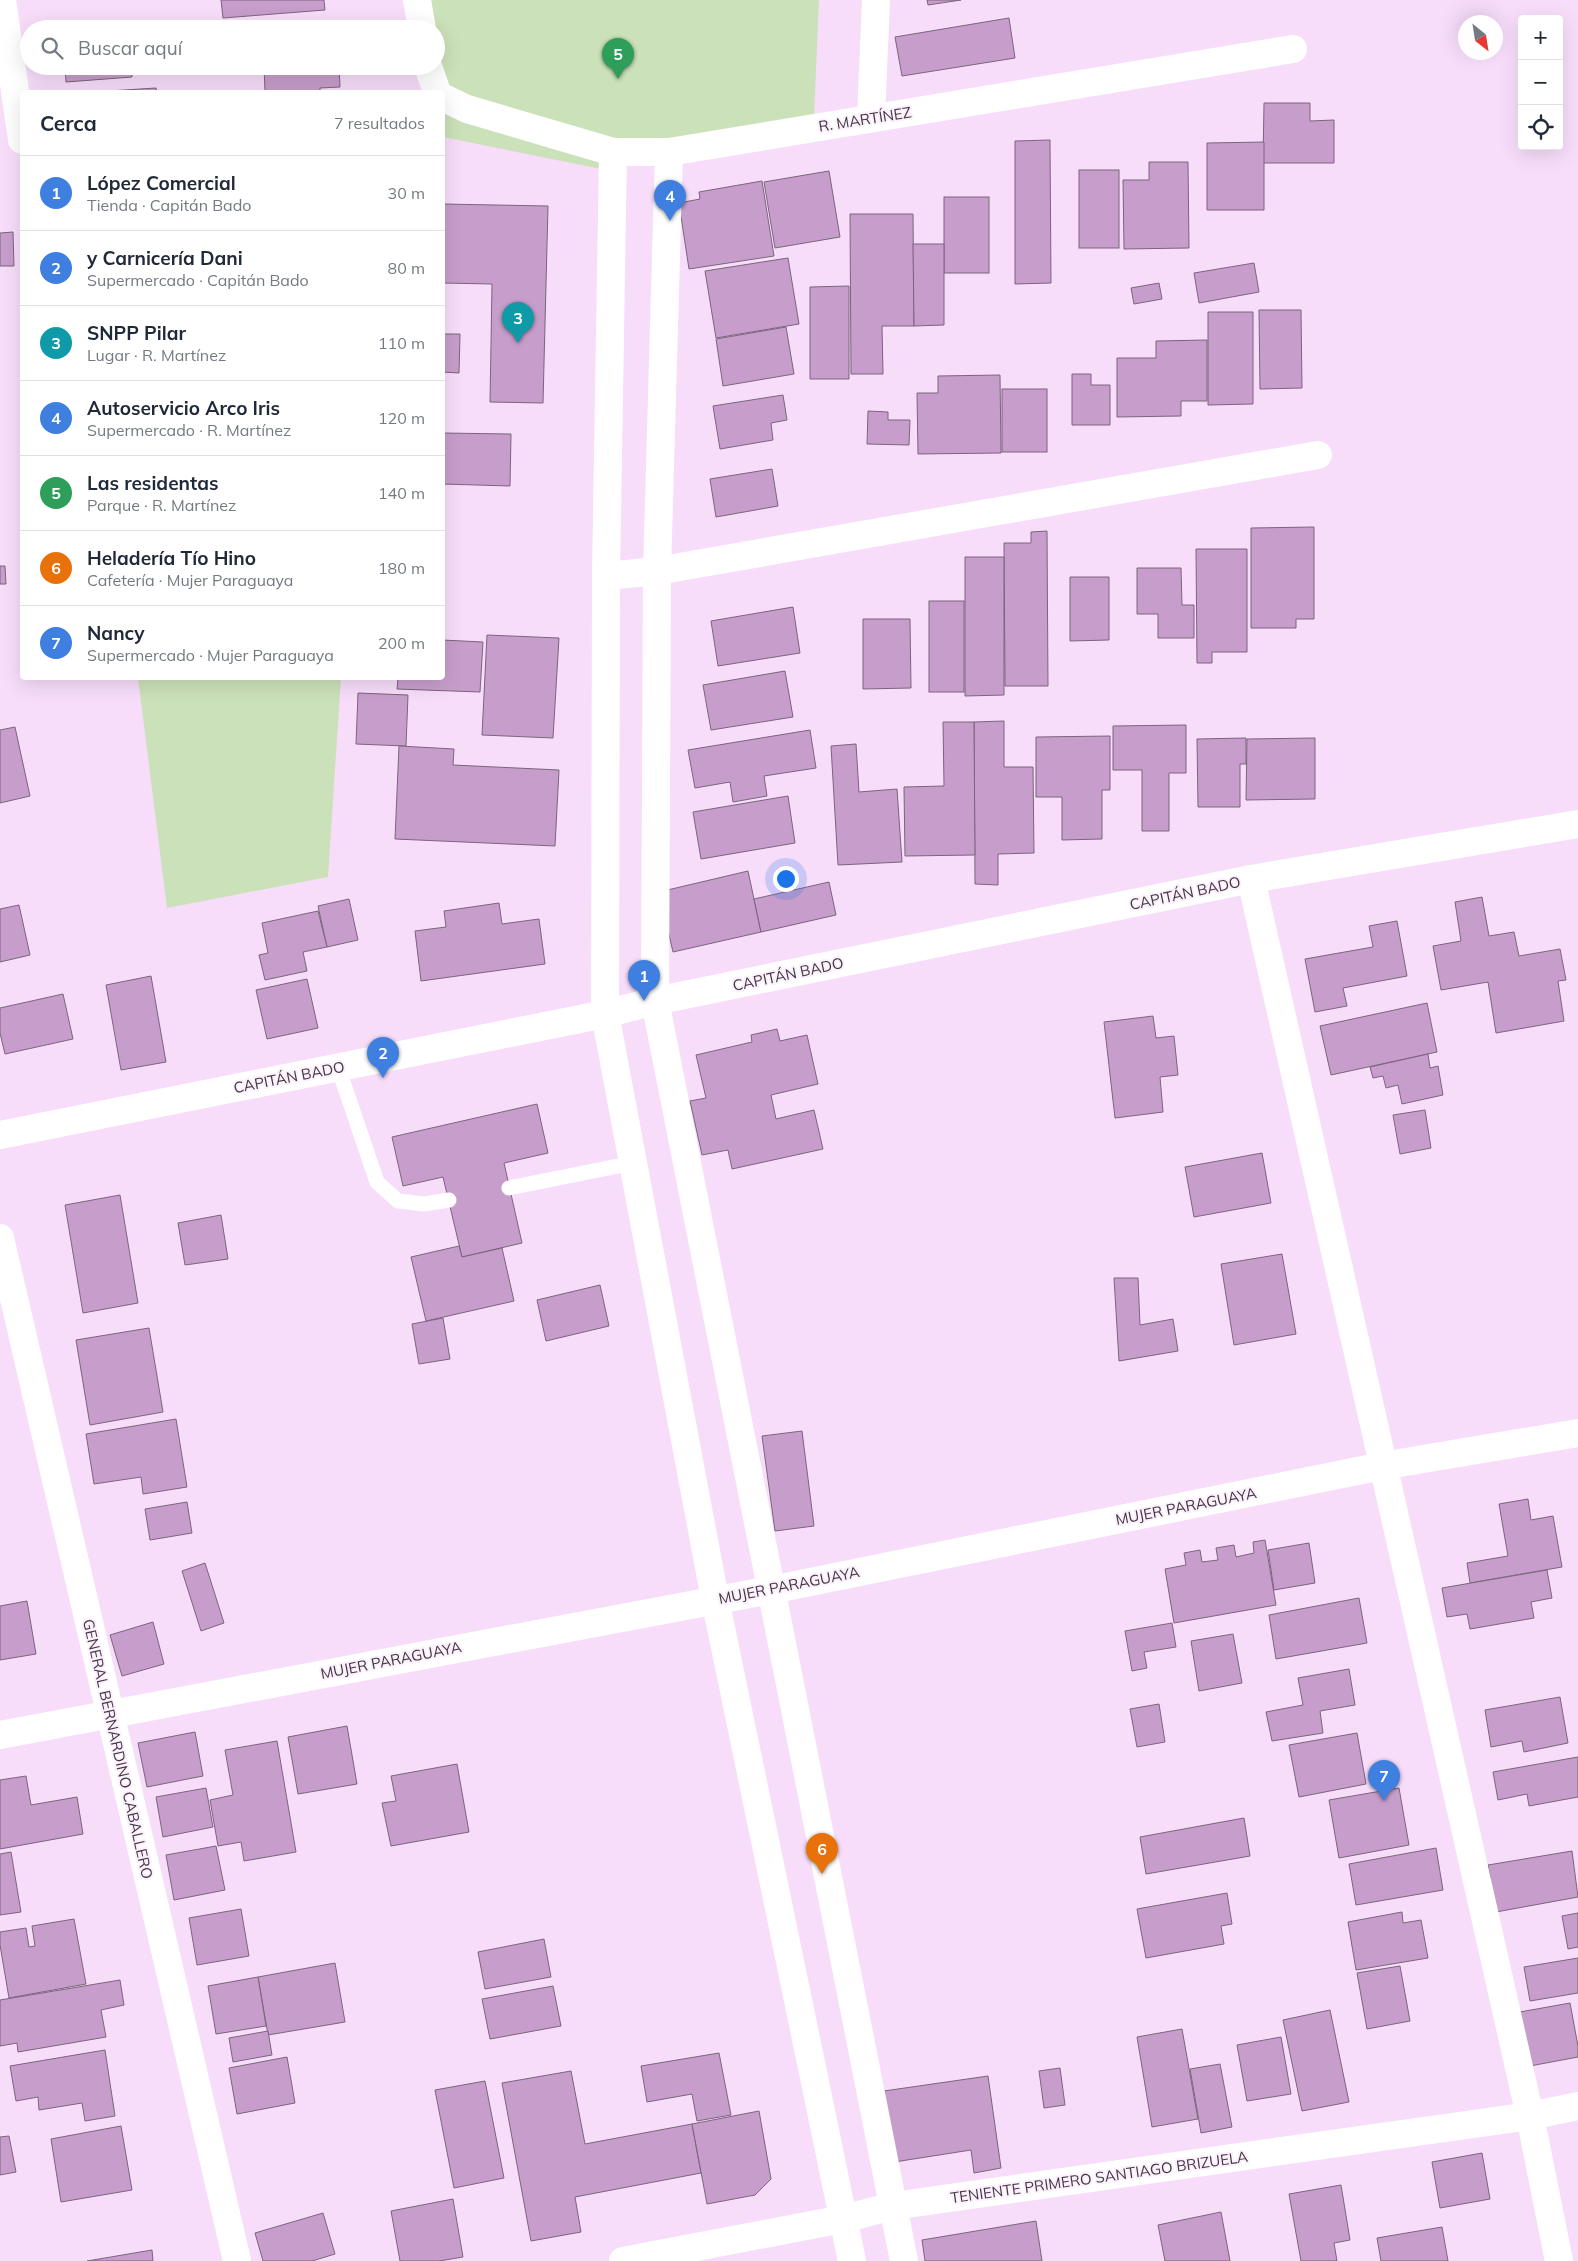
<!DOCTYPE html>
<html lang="es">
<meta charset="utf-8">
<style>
body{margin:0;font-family:Mulish,sans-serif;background:#f6f6f7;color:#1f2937}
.controls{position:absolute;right:15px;top:15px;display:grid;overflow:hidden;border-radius:5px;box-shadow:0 5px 20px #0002}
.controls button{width:45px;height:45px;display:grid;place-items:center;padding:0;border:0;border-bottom:1px solid #e0e1e3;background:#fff;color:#1f2937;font:25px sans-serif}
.compass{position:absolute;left:1458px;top:15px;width:45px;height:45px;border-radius:50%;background:#fff;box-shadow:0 5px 20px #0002;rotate:150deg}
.you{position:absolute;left:785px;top:878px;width:18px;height:18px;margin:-12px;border:4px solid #fff;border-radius:50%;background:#1a73e8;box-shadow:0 0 0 8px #1a73e833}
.badge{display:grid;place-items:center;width:32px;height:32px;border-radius:50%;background:#684dc6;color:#fff;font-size:16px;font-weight:700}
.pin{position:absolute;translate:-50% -41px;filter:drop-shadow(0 1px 2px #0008)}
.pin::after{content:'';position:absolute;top:26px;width:18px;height:15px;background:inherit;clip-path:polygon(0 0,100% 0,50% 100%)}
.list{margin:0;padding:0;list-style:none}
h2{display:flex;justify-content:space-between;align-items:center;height:65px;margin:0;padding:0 20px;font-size:21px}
h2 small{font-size:16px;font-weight:400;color:#747a83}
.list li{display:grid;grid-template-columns:32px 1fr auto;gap:15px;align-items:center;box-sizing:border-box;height:75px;padding:0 20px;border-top:1px solid #e0e1e3}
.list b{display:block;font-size:19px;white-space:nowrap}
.list p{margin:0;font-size:16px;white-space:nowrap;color:#747a83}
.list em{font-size:16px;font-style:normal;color:#747a83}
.icon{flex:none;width:28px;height:28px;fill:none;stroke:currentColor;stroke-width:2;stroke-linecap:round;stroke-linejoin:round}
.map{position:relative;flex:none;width:1578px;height:2261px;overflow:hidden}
.search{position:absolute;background:#fff;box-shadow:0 5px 20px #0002;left:20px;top:20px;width:425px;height:55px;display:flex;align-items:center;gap:12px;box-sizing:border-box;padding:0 18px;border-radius:28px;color:#747a83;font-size:19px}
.panel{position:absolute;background:#fff;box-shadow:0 5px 20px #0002;left:20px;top:90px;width:425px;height:590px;border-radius:5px}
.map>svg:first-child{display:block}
.green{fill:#cbe1b9}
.building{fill:#c79ecb;stroke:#7b647d}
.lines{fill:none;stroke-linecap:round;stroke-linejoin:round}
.lane{stroke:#fff;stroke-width:15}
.street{stroke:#fff;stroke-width:28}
.secondary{stroke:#fff;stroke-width:28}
.labels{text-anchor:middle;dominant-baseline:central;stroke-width:4;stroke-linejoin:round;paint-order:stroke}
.street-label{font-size:15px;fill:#423843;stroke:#fbf0fc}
</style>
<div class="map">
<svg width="1578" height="2261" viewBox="0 0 1578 2261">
<rect width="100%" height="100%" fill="#f7ddfa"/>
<g class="green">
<polygon points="409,0 819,0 813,140 601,169 443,137 442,92 436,66 436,29 413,29"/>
<polygon points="138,678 341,678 328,877 167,908"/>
</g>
<g class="building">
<polygon points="221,0 324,0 325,10 223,18"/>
<polygon points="927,0 961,0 928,5"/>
<polygon points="1009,18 1015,58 902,76 895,37"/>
<polygon points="65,66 131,66 132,77 66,82"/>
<polygon points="264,66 339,66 340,87 320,88 320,92 265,91"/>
<polygon points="156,88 157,92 93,92"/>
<polygon points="1264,103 1310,103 1310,121 1334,120 1334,163 1263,163"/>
<polygon points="1050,140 1051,283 1015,284 1015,141"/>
<polygon points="1264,142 1264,210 1207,210 1207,143"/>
<polygon points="1149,162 1188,162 1189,248 1124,249 1123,180 1149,180"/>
<rect x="1079" y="170" width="40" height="78"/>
<polygon points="829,171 840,237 775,248 764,182"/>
<polygon points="762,181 774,256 689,269 679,203 700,199 699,192"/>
<rect x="944" y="197" width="45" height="76"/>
<polygon points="442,204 548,206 543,403 490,402 492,284 442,283"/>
<polygon points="850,214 913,214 914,326 882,326 883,374 851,374"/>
<polygon points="13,232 14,266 0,266 0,233"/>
<polygon points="913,244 944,244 944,325 914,326"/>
<polygon points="788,258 799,324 716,338 705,271"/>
<polygon points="1254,263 1259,292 1199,303 1194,273"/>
<polygon points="1159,283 1162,299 1134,304 1131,288"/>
<polygon points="849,286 849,379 810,379 810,287"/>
<polygon points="1259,310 1301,310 1302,388 1260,389"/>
<polygon points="1208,312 1253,312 1253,404 1208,405"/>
<polygon points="786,327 794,374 723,386 716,339"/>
<polygon points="442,334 460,334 459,373 442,372"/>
<polygon points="1207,340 1207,401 1181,401 1181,416 1117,417 1117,358 1156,358 1156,341"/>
<polygon points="1072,374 1091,374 1091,385 1110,385 1110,425 1072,425"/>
<polygon points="1000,375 1001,453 918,454 917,393 938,393 938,376"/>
<rect x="1002" y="389" width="45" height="63"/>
<polygon points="783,395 787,420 771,423 773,440 720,449 713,406"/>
<polygon points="868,411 888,412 888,420 910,420 909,445 867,444"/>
<polygon points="442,433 511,434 510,486 442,484"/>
<polygon points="772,469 778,506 716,517 710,479"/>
<polygon points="1314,527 1314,619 1296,619 1296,628 1251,628 1251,528"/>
<polygon points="1047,531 1048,686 1005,686 1004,543 1031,543 1031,532"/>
<polygon points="1196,549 1247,549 1247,652 1212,652 1212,663 1197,663"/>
<polygon points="965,557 1004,557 1004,695 965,696"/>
<polygon points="0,566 5,566 6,584 0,584"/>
<polygon points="1137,568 1181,568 1182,605 1194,605 1194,638 1158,638 1158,614 1137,614"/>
<polygon points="1070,577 1109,577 1109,640 1070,641"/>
<rect x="929" y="601" width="35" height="91"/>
<polygon points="793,607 800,653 718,666 711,621"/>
<polygon points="863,619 910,619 911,688 863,689"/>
<polygon points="487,635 559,638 553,738 482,735"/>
<polygon points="442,640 483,642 480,692 397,689 398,678 442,678"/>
<polygon points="785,671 793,717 711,730 703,685"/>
<polygon points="358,693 408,695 406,746 356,744"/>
<polygon points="1004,721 1004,767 1033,767 1034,853 998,854 998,885 975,884 974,722"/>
<polygon points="943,722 974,722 975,855 905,856 904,787 944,786"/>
<polygon points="1186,725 1186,773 1169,773 1169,831 1142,831 1142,770 1113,770 1113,726"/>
<polygon points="15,727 30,796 0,803 0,730"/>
<polygon points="810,730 816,768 764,776 767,796 733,802 730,782 695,788 688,750"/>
<polygon points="1110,736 1110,790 1102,790 1102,839 1062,840 1062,797 1036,797 1036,737"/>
<polygon points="1246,738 1246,764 1240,764 1240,807 1198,807 1197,739"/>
<polygon points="1315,738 1315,799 1246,800 1247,739"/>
<polygon points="856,744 859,792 897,789 902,862 838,865 831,746"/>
<polygon points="399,746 454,749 453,765 559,770 555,846 395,839"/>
<polygon points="788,796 795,843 701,859 693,812"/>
<polygon points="748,871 761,932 673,952 659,892"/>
<polygon points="829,882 836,915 761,932 754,899"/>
<polygon points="1482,897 1489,936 1514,932 1519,956 1560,949 1566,980 1558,981 1564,1021 1496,1033 1488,982 1441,990 1433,946 1461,941 1455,902"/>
<polygon points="349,899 358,940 327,947 318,906"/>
<polygon points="499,903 502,924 539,919 545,964 421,981 415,931 446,927 444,911"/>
<polygon points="19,905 30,955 0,962 0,909"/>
<polygon points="318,911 327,947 303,952 307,971 265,980 259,955 268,953 262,923"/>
<polygon points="1397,921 1407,976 1343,988 1347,1006 1315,1012 1305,959 1373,947 1369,926"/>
<polygon points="151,976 166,1062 121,1070 106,985"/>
<polygon points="307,979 318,1028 267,1039 256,990"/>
<polygon points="63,994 73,1039 5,1054 0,1033 0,1008"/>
<polygon points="1427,1003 1437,1052 1331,1075 1320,1026"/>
<polygon points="1153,1016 1156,1038 1174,1036 1178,1075 1160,1077 1163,1112 1115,1118 1104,1022"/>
<polygon points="777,1029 780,1041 807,1035 818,1084 771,1095 776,1119 814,1110 823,1149 732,1169 728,1150 702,1155 690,1101 706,1098 696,1055 752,1042 751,1035"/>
<polygon points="1428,1054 1430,1068 1438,1066 1443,1095 1402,1104 1398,1085 1386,1088 1383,1076 1373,1078 1370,1067"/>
<polygon points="537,1104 548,1153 504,1163 522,1243 462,1257 443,1177 403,1186 392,1137"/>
<polygon points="1425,1110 1431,1148 1400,1154 1393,1115"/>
<polygon points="1262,1153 1271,1203 1194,1217 1185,1167"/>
<polygon points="120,1195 138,1303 83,1313 65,1205"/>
<polygon points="221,1215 228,1259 185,1265 178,1223"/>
<polygon points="459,1246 462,1257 502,1248 514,1301 426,1321 411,1257"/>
<polygon points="1282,1254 1296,1334 1234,1345 1221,1264"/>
<polygon points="1114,1278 1138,1278 1140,1325 1173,1319 1178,1351 1119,1361"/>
<polygon points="600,1285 609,1326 546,1341 537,1300"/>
<polygon points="443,1318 450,1359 419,1364 412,1324"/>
<polygon points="149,1328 163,1412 90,1425 76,1340"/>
<polygon points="176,1419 187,1487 143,1494 141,1477 94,1484 86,1434"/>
<polygon points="802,1431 814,1526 775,1531 762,1436"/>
<polygon points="1528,1499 1531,1520 1553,1516 1562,1567 1470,1583 1467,1563 1508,1556 1499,1504"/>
<polygon points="187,1502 192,1533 150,1540 145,1509"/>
<polygon points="1265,1540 1276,1605 1174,1623 1165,1569 1186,1565 1184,1553 1200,1550 1202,1562 1218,1560 1216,1548 1234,1545 1236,1557 1254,1553 1253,1542"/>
<polygon points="1309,1543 1315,1583 1274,1590 1268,1550"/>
<polygon points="205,1563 224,1623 201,1631 182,1571"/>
<polygon points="1547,1570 1552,1598 1531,1602 1534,1618 1470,1629 1467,1614 1447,1617 1442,1588"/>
<polygon points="1359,1598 1367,1643 1276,1659 1269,1615"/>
<polygon points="27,1601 36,1654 0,1660 0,1606"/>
<polygon points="153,1622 164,1664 122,1676 110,1635"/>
<polygon points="1172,1623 1176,1647 1144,1652 1147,1668 1132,1671 1125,1631"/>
<polygon points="1233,1634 1242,1683 1199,1691 1191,1641"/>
<polygon points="1349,1669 1355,1705 1320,1711 1323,1733 1272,1741 1266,1712 1303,1705 1298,1678"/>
<polygon points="1560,1697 1568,1743 1524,1752 1522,1741 1491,1747 1485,1710"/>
<polygon points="1159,1704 1165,1742 1137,1747 1130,1709"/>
<polygon points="347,1726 357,1784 298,1794 288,1737"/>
<polygon points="195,1732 203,1776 147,1787 138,1743"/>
<polygon points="1357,1733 1366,1784 1299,1797 1289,1745"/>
<polygon points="277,1741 296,1852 244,1861 241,1842 218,1846 210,1800 233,1795 225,1750"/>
<polygon points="1578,1757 1578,1797 1529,1806 1527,1794 1498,1800 1493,1772"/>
<polygon points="457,1764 469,1832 391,1846 382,1803 396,1801 391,1776"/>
<polygon points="26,1776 31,1805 77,1797 83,1834 0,1849 0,1780"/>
<polygon points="206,1788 213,1827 163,1837 156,1797"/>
<polygon points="1399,1788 1409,1845 1339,1858 1329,1800"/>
<polygon points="1244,1818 1250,1856 1146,1874 1140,1837"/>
<polygon points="216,1846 225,1890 174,1900 166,1855"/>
<polygon points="1436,1848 1443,1890 1356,1905 1349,1864"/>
<polygon points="1572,1851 1578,1897 1496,1912 1488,1865"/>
<polygon points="11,1852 21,1912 0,1915 0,1854"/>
<polygon points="1227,1893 1232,1924 1221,1926 1224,1944 1146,1958 1137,1909"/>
<polygon points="241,1909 249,1956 197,1965 189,1918"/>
<polygon points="1402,1912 1403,1923 1421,1920 1428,1958 1356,1970 1348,1922"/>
<polygon points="1578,1913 1578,1947 1568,1949 1562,1916"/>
<polygon points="74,1919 86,1984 9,1998 0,1945 0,1932 26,1928 29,1947 35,1946 32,1926"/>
<polygon points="544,1939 551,1977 485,1989 478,1952"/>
<polygon points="1578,1958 1578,1993 1530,2001 1524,1967"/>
<polygon points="335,1963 345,2022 268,2035 258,1977"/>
<polygon points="1400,1966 1410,2021 1367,2029 1357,1973"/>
<polygon points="258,1977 266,2026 216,2034 208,1986"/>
<polygon points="120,1980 124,2005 101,2010 106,2037 18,2052 17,2043 0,2046 0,2000"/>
<polygon points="553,1986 561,2026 490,2039 482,1999"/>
<polygon points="1570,2003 1578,2046 1578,2057 1530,2066 1520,2012"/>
<polygon points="1330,2010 1349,2102 1302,2111 1283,2020"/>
<polygon points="1182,2029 1198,2119 1152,2127 1137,2037"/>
<polygon points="268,2031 272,2055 233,2062 229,2038"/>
<polygon points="1281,2037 1291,2094 1247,2101 1237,2045"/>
<polygon points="105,2050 115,2116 85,2121 82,2103 39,2110 38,2097 16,2101 10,2066"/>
<polygon points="719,2053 731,2115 697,2121 692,2094 647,2102 641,2066"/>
<polygon points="287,2057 295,2103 237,2114 229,2068"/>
<polygon points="1220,2064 1232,2127 1201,2133 1190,2069"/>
<polygon points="1060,2068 1065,2105 1044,2108 1039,2071"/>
<polygon points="571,2071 585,2144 692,2124 701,2173 575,2197 581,2232 531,2241 502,2083"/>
<polygon points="988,2076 1001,2168 974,2173 971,2150 888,2163 877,2092"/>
<polygon points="485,2081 504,2178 454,2188 435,2090"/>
<polygon points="759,2111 771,2179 755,2195 707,2204 692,2124"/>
<polygon points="121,2126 132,2190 61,2202 51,2139"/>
<polygon points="9,2136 16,2172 0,2175 0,2137"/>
<polygon points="1482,2153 1490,2199 1440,2208 1432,2162"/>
<polygon points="1341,2185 1350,2240 1334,2243 1337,2261 1301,2261 1289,2194"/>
<polygon points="453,2199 463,2257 439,2261 400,2261 391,2211"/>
<polygon points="1221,2212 1230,2261 1165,2261 1158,2225"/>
<polygon points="323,2213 335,2254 312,2261 263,2261 255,2233"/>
<polygon points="1036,2221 1042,2261 925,2261 922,2240"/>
<polygon points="1442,2227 1448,2261 1381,2261 1377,2238"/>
<polygon points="152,2250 153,2261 87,2261"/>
</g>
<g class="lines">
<g class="lane">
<polyline points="338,1067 377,1182 398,1201 424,1204 449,1200"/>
<polyline points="509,1188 633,1163"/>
</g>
<g class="street">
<polyline points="2,0 22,140"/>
<polyline points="417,0 422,29"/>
<polyline points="428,66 437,92"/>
<polyline points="442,97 467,109 613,152 669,152 1293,49"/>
<polyline points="871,118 876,0"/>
<polyline points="606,576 657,571 1318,455"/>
<polyline points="1251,879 1530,2116 1559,2261"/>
<polyline points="655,1001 657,571 669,152"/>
<polyline points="605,1014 606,576 613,152"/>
<polyline points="0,1238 237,2261"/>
<polyline points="0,1735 771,1590 1382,1466 1578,1433"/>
<polyline points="623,2261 843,2219 893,2206 1530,2116 1578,2106"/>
</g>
<g class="secondary">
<polyline points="655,1001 904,2261"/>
<polyline points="605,1014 715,1599 852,2261"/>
<polyline points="0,1135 605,1014 655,1001 1251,879 1578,824"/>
</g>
</g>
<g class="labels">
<g class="street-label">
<text transform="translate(865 119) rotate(-9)">R. MARTÍNEZ</text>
<text transform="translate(1185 893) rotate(-12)">CAPITÁN BADO</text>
<text transform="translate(788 974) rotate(-12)">CAPITÁN BADO</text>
<text transform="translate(289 1077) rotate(-11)">CAPITÁN BADO</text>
<text transform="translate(1186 1506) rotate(-11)">MUJER PARAGUAYA</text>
<text transform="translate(789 1585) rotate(-11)">MUJER PARAGUAYA</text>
<text transform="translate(391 1660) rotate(-11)">MUJER PARAGUAYA</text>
<text transform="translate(118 1749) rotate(77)">GENERAL BERNARDINO CABALLERO</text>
<text transform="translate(1099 2177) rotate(-8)">TENIENTE PRIMERO SANTIAGO BRIZUELA</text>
</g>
</g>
</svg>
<div class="controls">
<button>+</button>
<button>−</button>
<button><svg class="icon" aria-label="locate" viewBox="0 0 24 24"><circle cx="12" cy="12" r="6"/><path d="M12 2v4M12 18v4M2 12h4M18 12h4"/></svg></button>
</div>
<svg class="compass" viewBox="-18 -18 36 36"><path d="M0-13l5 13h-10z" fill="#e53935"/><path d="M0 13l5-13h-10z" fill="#747a83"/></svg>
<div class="you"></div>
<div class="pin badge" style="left:644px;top:1001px;background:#3f7fe0">1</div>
<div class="pin badge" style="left:383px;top:1078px;background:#3f7fe0">2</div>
<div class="pin badge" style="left:518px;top:343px;background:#0f9aa8">3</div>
<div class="pin badge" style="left:670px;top:221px;background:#3f7fe0">4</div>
<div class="pin badge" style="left:618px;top:79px;background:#2e9e5b">5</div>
<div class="pin badge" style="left:822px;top:1874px;background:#e8710a">6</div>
<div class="pin badge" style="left:1384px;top:1801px;background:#3f7fe0">7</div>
<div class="search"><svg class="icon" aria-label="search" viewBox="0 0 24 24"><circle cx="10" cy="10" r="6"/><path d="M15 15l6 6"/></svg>Buscar aquí</div>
<section class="panel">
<h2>Cerca<small>7 resultados</small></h2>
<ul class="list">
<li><span class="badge" style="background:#3f7fe0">1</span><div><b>López Comercial</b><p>Tienda · Capitán Bado</p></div><em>30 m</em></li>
<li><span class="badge" style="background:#3f7fe0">2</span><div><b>y Carnicería Dani</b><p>Supermercado · Capitán Bado</p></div><em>80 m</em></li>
<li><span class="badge" style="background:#0f9aa8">3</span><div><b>SNPP Pilar</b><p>Lugar · R. Martínez</p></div><em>110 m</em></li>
<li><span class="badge" style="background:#3f7fe0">4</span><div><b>Autoservicio Arco Iris</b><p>Supermercado · R. Martínez</p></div><em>120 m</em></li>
<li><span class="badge" style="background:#2e9e5b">5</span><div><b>Las residentas</b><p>Parque · R. Martínez</p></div><em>140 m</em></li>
<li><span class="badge" style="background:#e8710a">6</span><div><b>Heladería Tío Hino</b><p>Cafetería · Mujer Paraguaya</p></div><em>180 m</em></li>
<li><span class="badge" style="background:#3f7fe0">7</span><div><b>Nancy</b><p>Supermercado · Mujer Paraguaya</p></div><em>200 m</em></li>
</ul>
</section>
</div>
